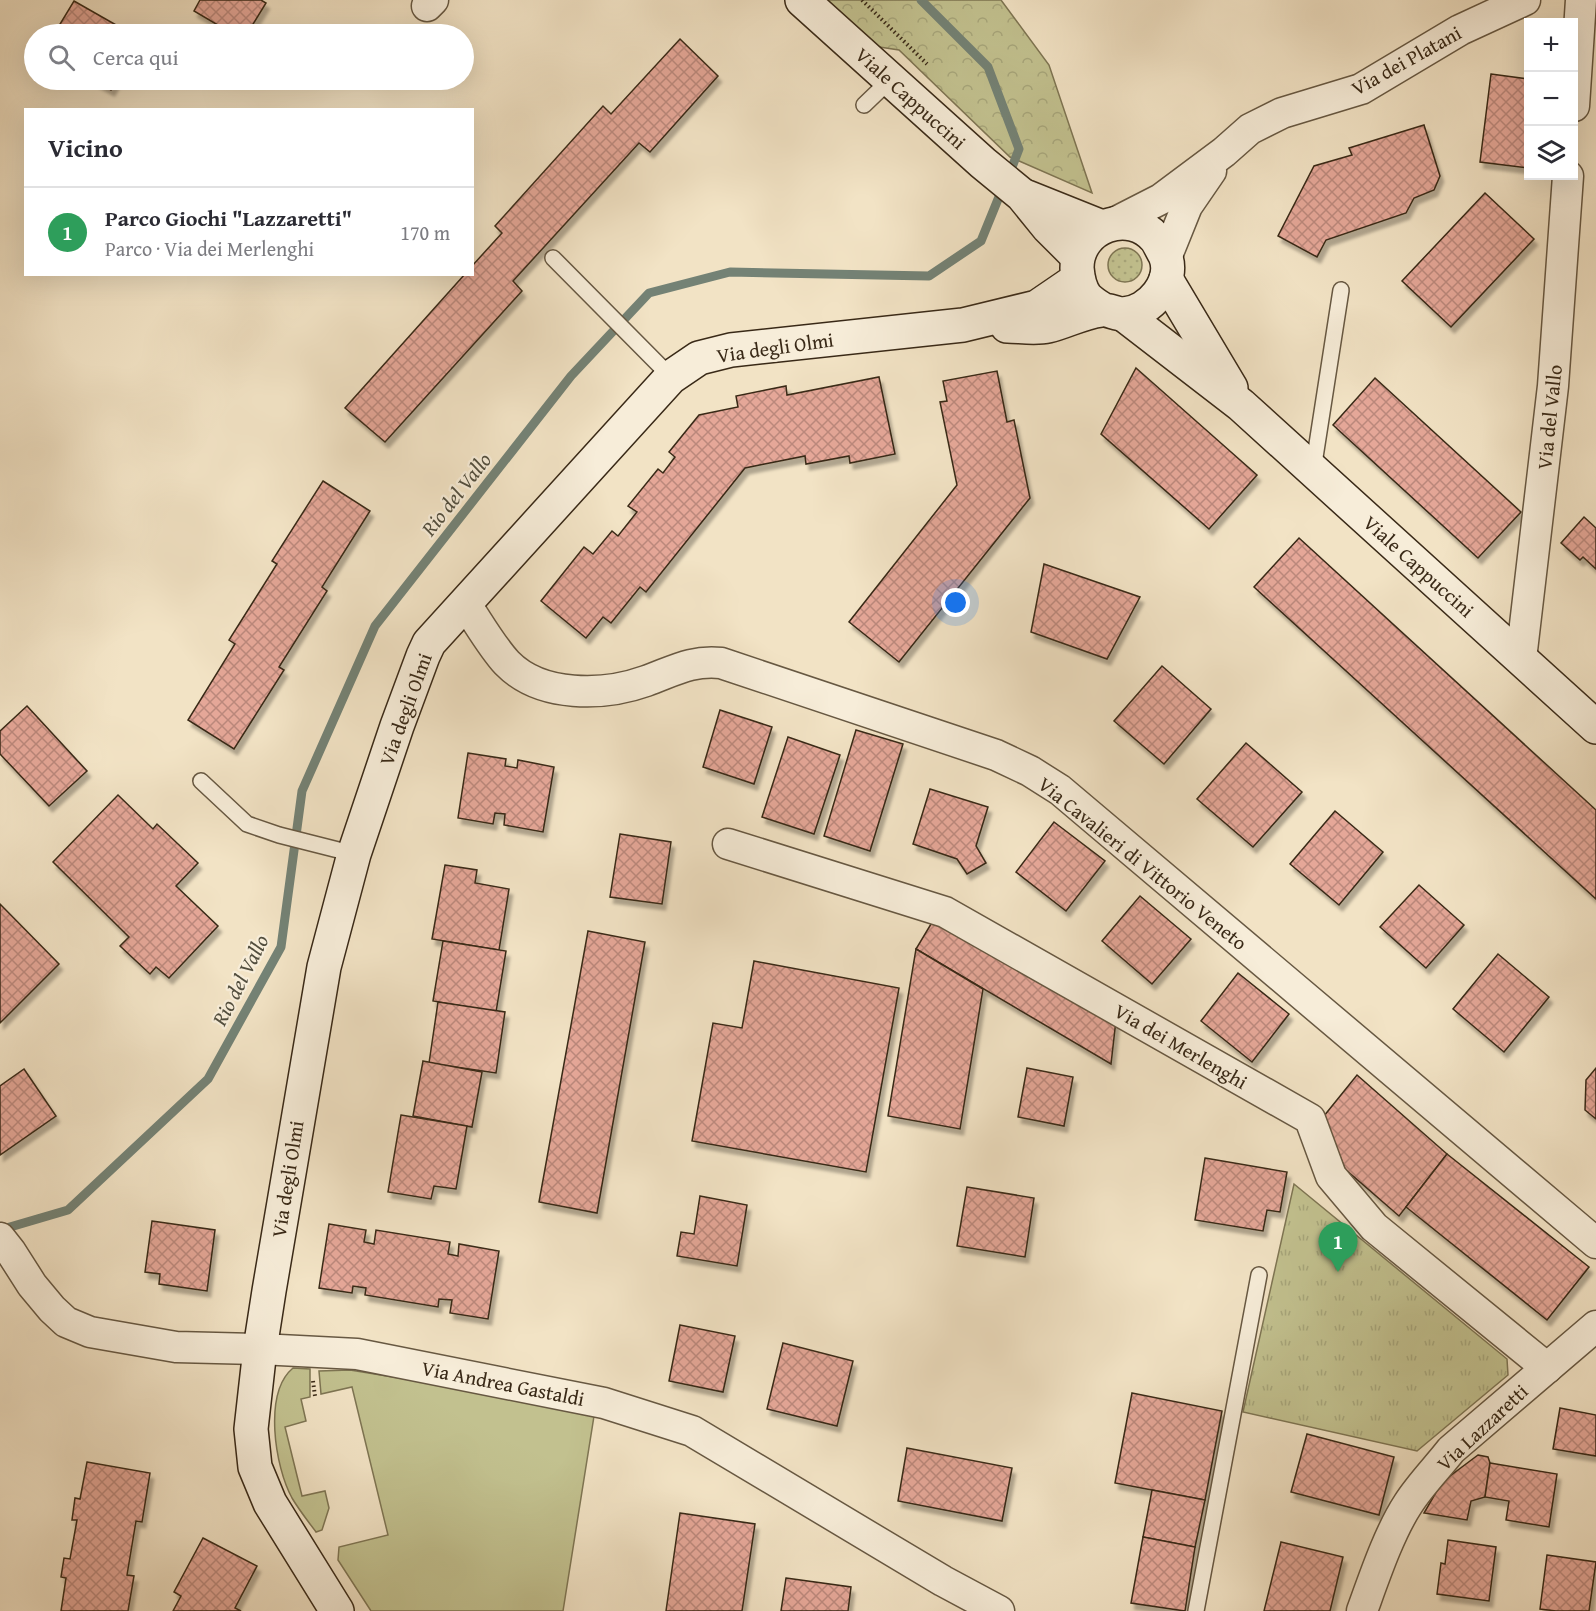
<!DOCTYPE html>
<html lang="it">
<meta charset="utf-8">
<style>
body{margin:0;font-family:"Gentium Book Plus",serif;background:#f7f7f7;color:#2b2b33}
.controls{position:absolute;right:18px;top:18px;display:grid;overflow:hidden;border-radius:0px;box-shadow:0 6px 24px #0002}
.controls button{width:54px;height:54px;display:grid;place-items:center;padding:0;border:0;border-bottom:2px solid #e1e1e2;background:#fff;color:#2b2b33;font:30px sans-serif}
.you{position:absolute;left:956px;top:603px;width:21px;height:21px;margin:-15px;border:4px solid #fff;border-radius:50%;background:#1a73e8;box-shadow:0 0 0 9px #1a73e833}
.badge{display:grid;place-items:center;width:39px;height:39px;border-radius:50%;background:#111827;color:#fff;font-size:20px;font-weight:700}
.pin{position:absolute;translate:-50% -50px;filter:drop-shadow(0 2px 3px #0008)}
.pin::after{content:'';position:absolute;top:32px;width:21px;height:18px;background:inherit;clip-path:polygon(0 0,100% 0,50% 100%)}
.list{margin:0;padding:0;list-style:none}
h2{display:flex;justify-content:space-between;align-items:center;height:78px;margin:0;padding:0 24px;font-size:26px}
h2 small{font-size:20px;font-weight:400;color:#7c7c81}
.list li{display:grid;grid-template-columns:39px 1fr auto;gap:18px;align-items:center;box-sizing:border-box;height:90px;padding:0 24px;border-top:2px solid #e1e1e2}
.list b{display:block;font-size:22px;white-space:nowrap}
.list p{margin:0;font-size:20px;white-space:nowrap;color:#7c7c81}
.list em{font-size:20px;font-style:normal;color:#7c7c81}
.icon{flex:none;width:33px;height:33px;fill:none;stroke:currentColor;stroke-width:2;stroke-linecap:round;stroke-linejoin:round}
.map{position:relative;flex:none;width:1596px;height:1611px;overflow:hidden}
.search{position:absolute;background:#fff;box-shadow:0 6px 24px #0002;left:24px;top:24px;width:450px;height:66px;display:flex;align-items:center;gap:15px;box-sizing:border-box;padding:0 21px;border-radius:33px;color:#7c7c81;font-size:22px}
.panel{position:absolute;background:#fff;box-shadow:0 6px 24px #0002;left:24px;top:108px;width:450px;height:168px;border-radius:0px}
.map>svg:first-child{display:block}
.grass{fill:#c2c18f;stroke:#7e7553;stroke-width:1.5}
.forest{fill:url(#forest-crowns);stroke:#7e7553;stroke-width:1.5}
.park{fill:url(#park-tufts);stroke:#7e7553;stroke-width:1.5}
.garden{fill:url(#garden-dots);stroke:#7e7553;stroke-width:1.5}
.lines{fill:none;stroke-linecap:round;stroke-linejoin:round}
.stream{stroke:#748275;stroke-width:9}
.building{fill:url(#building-cross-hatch);stroke:#392917;stroke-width:1.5;filter:url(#shadow)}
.lane-casing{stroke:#675842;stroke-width:18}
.street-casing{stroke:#675842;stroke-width:33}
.secondary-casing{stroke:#392917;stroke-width:36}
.path{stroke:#392917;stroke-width:4;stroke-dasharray:1.5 3;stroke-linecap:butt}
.lane{stroke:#f7edd9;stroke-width:15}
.street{stroke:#f7edd9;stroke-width:30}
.secondary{stroke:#f7edd9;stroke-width:33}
.labels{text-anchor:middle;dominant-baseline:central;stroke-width:4.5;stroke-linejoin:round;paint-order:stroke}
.street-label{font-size:20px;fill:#392917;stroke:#f7edd9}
.water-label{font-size:21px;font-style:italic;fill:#524e3e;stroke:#f7edd9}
</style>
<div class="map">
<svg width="1596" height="1611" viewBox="0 0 1596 1611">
<defs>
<pattern id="forest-crowns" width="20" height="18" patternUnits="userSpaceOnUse" patternTransform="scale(1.5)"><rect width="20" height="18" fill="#c2c18f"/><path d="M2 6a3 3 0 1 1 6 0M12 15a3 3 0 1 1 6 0" fill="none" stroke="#a7a67b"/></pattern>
<pattern id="park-tufts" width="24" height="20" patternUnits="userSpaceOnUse" patternTransform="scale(1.5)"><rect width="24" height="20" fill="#c2c18f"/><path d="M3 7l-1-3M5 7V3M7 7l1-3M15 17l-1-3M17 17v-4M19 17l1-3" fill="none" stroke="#a7a67b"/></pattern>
<pattern id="garden-dots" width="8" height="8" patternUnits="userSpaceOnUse" patternTransform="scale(1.5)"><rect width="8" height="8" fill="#c2c18f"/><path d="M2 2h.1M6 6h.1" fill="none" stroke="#a7a67b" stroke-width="1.8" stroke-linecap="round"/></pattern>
<pattern id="building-cross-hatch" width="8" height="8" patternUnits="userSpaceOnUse" patternTransform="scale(1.5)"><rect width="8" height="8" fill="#e5a798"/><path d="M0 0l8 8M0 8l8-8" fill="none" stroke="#bb887b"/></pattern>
<filter id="shadow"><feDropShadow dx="3.5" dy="6" stdDeviation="1.5" flood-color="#0004"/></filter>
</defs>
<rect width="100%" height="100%" fill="#f2e3c5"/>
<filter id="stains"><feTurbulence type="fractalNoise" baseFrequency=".00333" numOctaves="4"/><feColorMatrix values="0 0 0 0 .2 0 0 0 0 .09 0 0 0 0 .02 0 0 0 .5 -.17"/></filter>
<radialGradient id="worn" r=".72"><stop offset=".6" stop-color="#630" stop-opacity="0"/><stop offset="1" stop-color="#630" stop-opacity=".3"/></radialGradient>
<g class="grass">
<path d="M293,1368L310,1369V1397L301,1399L306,1421L285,1427L302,1496L325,1491L329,1508L322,1530L316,1532C308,1521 299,1510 292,1498C275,1467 263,1393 293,1368Z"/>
<polygon points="350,1370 473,1390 594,1416 563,1611 371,1611 338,1560 339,1547 388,1535 352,1387 321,1394 319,1371"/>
</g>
<polygon class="forest" points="824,0 1001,0 1049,65 1092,193 1010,157 899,50 873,46"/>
<polygon class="park" points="1294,1184 1507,1359 1508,1375 1417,1451 1243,1412"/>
<circle class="garden" cx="1125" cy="265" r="17"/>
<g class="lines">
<g class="stream">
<polyline points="921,0 988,67 1019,149 1009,175"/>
<polyline points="0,1230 68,1210 208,1079 281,947 302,791 375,626 571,376 649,293 730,272 929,276 981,241 1003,187"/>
</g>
</g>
<g class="building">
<polygon points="200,0 261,0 266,3 247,34 233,34 194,11"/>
<polygon points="74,1 132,34 54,34"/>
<polygon points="680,39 718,76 650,152 639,143 513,281 522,291 385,442 345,408 465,274 472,274 472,266 502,233 495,226 603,106 611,114"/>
<polygon points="1491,74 1528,79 1528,168 1480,162"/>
<polygon points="93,80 117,80 111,90"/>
<polygon points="1424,125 1440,176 1434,190 1414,198 1406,213 1326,240 1317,257 1278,236 1314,166 1352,155 1349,148"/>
<polygon points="1485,193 1534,239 1451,327 1402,281"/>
<polygon points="1136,368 1257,475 1209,529 1101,434"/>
<polygon points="997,371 1007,422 1014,420 1030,498 899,662 849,622 957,485 940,402 947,401 943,381"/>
<polygon points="879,377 895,454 850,463 849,456 806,464 805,456 745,468 646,592 640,587 611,623 603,617 586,638 541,601 584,547 593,554 612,531 618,536 637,512 628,506 658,469 663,473 675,457 669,452 699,415 738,407 736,396 786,386 787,395"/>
<polygon points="1375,378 1521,512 1478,558 1333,425"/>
<polygon points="323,481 370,511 322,587 327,591 279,667 284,670 234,749 188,720 235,644 229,640 277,564 272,561"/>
<polygon points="1584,517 1596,528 1596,569 1583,557 1580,560 1561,543"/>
<polygon points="1299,538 1596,810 1596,899 1254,587"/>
<polygon points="1044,564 1140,597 1107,659 1031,632"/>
<polygon points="1162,666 1211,709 1164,764 1114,721"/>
<polygon points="27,706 87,771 49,806 0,754 0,731"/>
<polygon points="720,710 772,727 754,784 703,767"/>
<polygon points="856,730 903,744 870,851 824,836"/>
<polygon points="788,737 840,755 814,834 762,817"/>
<polygon points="1246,743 1302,792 1253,847 1197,799"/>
<polygon points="468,753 506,759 505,766 517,768 518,760 554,767 543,832 504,825 505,814 495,813 493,824 458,818"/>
<polygon points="930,789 988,807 976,846 986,863 967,874 957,859 913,844"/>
<polygon points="118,795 153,829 157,824 198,863 176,886 218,926 169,978 156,967 150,974 120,946 129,937 53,862"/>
<polygon points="1335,811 1383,852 1339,905 1290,864"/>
<polygon points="1054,822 1105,861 1066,911 1016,872"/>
<polygon points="620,834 671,842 662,904 610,897"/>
<polygon points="445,865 477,870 475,883 509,889 499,950 432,939"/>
<polygon points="1419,885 1464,925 1426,968 1380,927"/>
<polygon points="1140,896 1191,939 1152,984 1102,941"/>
<polygon points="0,904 59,964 0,1023"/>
<polygon points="937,914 1116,1020 1111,1064 916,949"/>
<polygon points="588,931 645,942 597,1213 539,1202"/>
<polygon points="443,941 506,951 496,1012 433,1001"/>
<polygon points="916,949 983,989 960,1129 888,1116"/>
<polygon points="1498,954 1549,997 1504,1052 1453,1009"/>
<polygon points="754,961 899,988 866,1172 692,1141 713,1023 742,1028"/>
<polygon points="1238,973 1289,1014 1252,1062 1201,1021"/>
<polygon points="438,1002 505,1012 496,1073 429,1063"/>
<polygon points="423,1061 482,1072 472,1127 413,1116"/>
<polygon points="1027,1068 1073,1077 1064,1126 1018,1117"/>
<polygon points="1596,1068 1596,1119 1585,1110 1586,1080"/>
<polygon points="24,1069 56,1116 0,1155 0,1086"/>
<polygon points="1357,1075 1447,1154 1399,1216 1345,1169 1324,1116"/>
<polygon points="401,1115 467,1126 456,1189 434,1186 431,1199 388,1192"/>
<polygon points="1447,1154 1589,1267 1547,1320 1406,1207"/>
<polygon points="1205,1158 1287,1172 1280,1212 1267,1210 1263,1231 1195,1220"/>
<polygon points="967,1187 1034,1198 1025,1257 957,1246"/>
<polygon points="700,1196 747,1205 737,1266 677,1256 681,1232 694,1234"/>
<polygon points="152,1221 215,1230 207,1291 159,1284 160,1274 145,1272"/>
<polygon points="329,1224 366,1230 364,1242 374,1244 376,1230 450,1242 448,1254 458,1256 459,1244 499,1251 488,1319 450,1313 452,1300 439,1299 438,1307 365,1295 366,1288 353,1286 352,1293 319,1288"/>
<polygon points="680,1325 735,1336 723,1392 669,1381"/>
<polygon points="783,1343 853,1361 837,1426 767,1409"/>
<polygon points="1132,1393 1222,1411 1205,1500 1115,1483"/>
<polygon points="1560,1408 1596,1415 1596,1456 1553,1449"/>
<polygon points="1307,1434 1394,1457 1379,1515 1291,1492"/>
<polygon points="907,1448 1012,1468 1002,1521 898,1501"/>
<polygon points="1478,1455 1488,1457 1490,1463 1485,1497 1471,1501 1467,1520 1424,1513 1442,1482"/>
<polygon points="87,1462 150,1473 142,1522 136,1521 127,1575 134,1576 128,1611 61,1611 66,1578 61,1577 64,1558 70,1559 77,1520 72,1520 75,1498 80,1499"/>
<polygon points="1490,1463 1557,1474 1549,1527 1506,1520 1509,1501 1485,1497"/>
<polygon points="1152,1490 1205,1500 1195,1547 1143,1537"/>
<polygon points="680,1513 755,1524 742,1611 666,1611"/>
<polygon points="1143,1537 1195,1547 1185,1611 1131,1603"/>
<polygon points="203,1538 257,1566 235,1608 241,1611 173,1611 181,1596 174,1592"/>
<polygon points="1448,1540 1496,1547 1489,1601 1437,1594 1441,1563 1445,1564"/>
<polygon points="1281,1542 1343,1557 1330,1611 1264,1611"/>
<polygon points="1547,1555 1596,1562 1589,1611 1556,1611 1540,1609"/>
<polygon points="786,1578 851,1587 848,1611 781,1611"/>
</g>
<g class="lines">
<defs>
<g id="lane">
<polyline points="864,105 890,80"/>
<polyline points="553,258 671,377"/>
<polyline points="1313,470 1341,290"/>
<polyline points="201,781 247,824 279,835 354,854"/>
<polyline points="1196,1611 1259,1275"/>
</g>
<g id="street">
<polyline points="427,6 433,0"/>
<polyline points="1574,106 1581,0"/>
<polyline points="1114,223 1161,199 1224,152 1250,129 1282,113 1361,89 1460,30 1525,0"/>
<polyline points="1166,258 1187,206 1211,171"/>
<path d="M465,603C478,622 492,647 507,663C541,698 604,696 646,681C674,671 691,660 721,663L996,755L1030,771L1060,790L1596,1243"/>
<polyline points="1521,659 1553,386 1568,176"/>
<polyline points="728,844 945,912 1310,1119 1331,1176 1374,1227 1547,1368"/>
<polyline points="0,1238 11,1252 32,1285 52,1309 66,1322 90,1332 176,1347 260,1349 357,1354 604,1403 692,1431 943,1581 999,1611"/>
<path d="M1362,1611C1374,1578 1389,1533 1408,1504C1420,1485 1437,1468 1451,1450L1596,1326"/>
</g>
<g id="secondary">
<polyline points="802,0 983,163 1022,195 1048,227 1077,256"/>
<polyline points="1027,197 1102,227"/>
<polyline points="1166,279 1231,388"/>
<polyline points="1123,314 1241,405 1596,727"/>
<path d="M1007,326C1019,326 1035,329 1048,326C1065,322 1083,312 1101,310C1108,309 1116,314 1123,314C1150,313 1176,281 1165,255C1162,250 1159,243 1156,239C1130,207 1077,226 1077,268C1078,279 1080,290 1087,298C1091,302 1097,306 1102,309"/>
<polyline points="337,1611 270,1503 255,1467 251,1429 260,1349 269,1291 324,967 354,854 397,726 423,656 429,643 671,377 699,358 731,350 963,325 1037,307 1078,279"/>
</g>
</defs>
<use href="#lane" class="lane-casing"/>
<use href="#street" class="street-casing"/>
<use href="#secondary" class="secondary-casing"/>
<g class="path">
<polyline points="862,0 927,64"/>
<polyline points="313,1381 315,1396"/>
</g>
<use href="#lane" class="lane"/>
<use href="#street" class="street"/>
<use href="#secondary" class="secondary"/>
</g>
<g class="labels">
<g class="street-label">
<text transform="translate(1406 60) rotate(-29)">Via dei Platani</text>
<text transform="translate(911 98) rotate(42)">Viale Cappuccini</text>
<text transform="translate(775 347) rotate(-8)">Via degli Olmi</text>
<text transform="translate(1549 417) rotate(-84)">Via del Vallo</text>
<text transform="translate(1419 566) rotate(42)">Viale Cappuccini</text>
<text transform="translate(405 709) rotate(-70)">Via degli Olmi</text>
<text transform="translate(1143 863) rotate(39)">Via Cavalieri di Vittorio Veneto</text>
<text transform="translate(1181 1046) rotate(30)">Via dei Merlenghi</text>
<text transform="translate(287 1179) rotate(-81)">Via degli Olmi</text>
<text transform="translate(503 1383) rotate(11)">Via Andrea Gastaldi</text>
<text transform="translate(1482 1427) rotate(-43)">Via Lazzaretti</text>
</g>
<g class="water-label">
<text transform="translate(456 494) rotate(-52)">Rio del Vallo</text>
<text transform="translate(240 980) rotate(-63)">Rio del Vallo</text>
</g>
</g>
<rect width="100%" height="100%" filter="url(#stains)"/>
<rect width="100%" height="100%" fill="url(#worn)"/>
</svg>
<div class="controls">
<button>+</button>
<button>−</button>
<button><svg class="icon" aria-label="layers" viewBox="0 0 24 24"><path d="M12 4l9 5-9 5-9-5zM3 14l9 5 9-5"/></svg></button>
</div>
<div class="you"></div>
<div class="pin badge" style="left:1338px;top:1272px;background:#2e9e5b">1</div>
<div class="search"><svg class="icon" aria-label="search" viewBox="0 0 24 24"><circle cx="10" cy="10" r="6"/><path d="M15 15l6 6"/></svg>Cerca qui</div>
<section class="panel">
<h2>Vicino<small></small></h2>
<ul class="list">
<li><span class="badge" style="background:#2e9e5b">1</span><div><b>Parco Giochi &quot;Lazzaretti&quot;</b><p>Parco · Via dei Merlenghi</p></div><em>170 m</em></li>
</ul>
</section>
</div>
